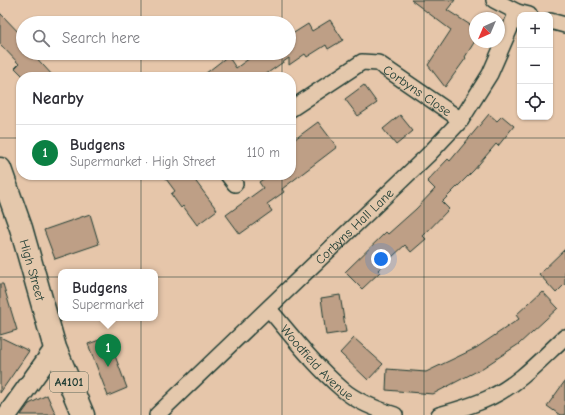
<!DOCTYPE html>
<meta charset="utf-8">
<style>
body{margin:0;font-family:"Comic Neue",sans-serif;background:#f7f7f7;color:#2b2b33}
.controls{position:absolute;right:12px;top:12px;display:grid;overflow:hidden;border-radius:8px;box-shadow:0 1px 3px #0004}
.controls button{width:36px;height:36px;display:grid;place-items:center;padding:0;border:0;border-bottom:1px solid #e1e1e2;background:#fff;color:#2b2b33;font:20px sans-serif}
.compass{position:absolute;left:469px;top:12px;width:36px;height:36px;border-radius:50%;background:#fff;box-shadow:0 1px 3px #0004;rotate:224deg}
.you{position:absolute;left:381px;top:259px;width:14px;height:14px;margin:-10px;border:3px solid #fff;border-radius:50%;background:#1a73e8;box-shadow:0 0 0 6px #1a73e833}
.badge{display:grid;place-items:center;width:26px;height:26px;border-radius:50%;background:#0b8043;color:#fff;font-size:13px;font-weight:700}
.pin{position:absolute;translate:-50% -33px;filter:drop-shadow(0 1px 2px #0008)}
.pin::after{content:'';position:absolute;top:21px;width:14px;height:12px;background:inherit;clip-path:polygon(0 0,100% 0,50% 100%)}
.popup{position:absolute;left:58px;top:269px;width:100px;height:52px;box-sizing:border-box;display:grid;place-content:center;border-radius:8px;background:#fff;filter:drop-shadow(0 1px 3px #0005);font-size:13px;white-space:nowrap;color:#7c7c81}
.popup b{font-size:15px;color:#2b2b33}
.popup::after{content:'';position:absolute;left:50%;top:100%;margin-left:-8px;border:8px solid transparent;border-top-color:#fff}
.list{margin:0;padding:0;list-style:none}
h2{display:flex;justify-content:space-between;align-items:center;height:52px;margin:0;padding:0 16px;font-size:17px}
h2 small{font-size:13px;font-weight:400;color:#7c7c81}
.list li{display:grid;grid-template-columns:26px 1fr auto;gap:12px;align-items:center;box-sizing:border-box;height:56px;padding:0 16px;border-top:1px solid #e1e1e2}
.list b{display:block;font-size:15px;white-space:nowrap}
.list p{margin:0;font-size:13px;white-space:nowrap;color:#7c7c81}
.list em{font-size:13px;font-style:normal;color:#7c7c81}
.icon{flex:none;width:22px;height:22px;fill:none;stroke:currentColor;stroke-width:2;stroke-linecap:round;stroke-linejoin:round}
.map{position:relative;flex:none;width:565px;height:415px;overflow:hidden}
.search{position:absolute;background:#fff;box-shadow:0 1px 3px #0004;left:16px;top:16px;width:280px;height:44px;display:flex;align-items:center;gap:10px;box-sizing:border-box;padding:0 14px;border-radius:22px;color:#7c7c81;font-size:15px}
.panel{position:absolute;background:#fff;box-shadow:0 1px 3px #0004;left:16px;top:72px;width:280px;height:108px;border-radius:16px}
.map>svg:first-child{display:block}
.building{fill:#be9f86;stroke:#1f3d34}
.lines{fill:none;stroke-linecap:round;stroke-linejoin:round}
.minor-casing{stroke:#1f3d34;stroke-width:18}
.tertiary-casing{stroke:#1f3d34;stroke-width:22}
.primary-casing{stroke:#1f3d34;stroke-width:25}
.minor{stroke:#e4c8ac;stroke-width:15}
.tertiary{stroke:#e4c8ac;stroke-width:19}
.primary{stroke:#e4c8ac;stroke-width:22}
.grid{fill:none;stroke:#1f3d34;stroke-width:1;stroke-opacity:0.55}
.labels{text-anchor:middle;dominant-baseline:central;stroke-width:3;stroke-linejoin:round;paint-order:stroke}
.shield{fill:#e4c8ac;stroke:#5a6758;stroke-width:1}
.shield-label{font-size:12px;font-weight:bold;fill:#1f3d34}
.street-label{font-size:13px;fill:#1f3d34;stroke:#e4c8ac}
</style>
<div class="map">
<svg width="565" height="415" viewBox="0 0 565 415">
<rect width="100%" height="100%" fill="#e6c6aa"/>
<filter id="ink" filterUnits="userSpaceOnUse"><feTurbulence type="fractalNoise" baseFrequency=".025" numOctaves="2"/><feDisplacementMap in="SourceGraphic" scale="8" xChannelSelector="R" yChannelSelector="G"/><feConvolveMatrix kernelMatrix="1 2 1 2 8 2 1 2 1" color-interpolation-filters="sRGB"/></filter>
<g filter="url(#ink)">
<g class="building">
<polygon points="411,0 455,0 447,10 475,28 475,41 465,57 466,58 445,87 428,65 451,30"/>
<polygon points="0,13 23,37 23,53 32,53 54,77 24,77 15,68 19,64 0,44"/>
<polygon points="330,20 343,40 328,49 326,45 307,57 305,54 289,65 289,58 262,77 201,77 228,56 236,68 257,53 289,53 289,36 308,24 312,31"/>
<polygon points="364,85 377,103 358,116 345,99"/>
<polygon points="489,114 497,121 502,116 514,126 498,146 496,144 474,170 442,202 449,209 423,236 426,239 411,252 405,245 378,270 380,272 362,289 345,272 386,232 388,234 416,209 435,189 427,181 448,159 450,161"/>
<polygon points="400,115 413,131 396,145 383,129"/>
<polygon points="318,122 337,147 282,189 284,192 267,204 272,211 240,234 226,215 263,188 259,182 269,175 291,175 291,142"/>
<polygon points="163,175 191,175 217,210 197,225 183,206 181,208 171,194 175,191"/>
<polygon points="90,214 99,244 55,259 44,230"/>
<polygon points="565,249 565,284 556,293 539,274"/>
<polygon points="0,284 3,284 17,330 0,335"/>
<polygon points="542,291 558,308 519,344 481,369 433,394 386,390 387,369 426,372 476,348 519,319 516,315"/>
<polygon points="340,295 346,332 326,335 321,298"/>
<polygon points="0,337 29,351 0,393"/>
<polygon points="108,337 127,388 108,396 88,344"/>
<polygon points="354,338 383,364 368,380 340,353"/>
<polygon points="565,381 565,415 560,415 547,406"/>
<polygon points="47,395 56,415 21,415 29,404"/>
</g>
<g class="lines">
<defs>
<g id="minor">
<polyline points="494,0 517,12 529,15"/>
<polyline points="550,21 565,25"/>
<path id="s1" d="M291,109L362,62L378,63L461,120"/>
<polyline points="228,175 235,184"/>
<path id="s2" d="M269,309C292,336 315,366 342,389C357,402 376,409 395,415"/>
<path id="s3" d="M157,415L428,155L461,120L490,74L517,12"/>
<path d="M439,415C457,410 475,405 491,397C519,384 542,358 565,337"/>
</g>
<polyline id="tertiary" points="7,415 55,348"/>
<g id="primary">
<path id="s4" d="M0,169L21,228L55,348L83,415"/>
</g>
</defs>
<use href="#minor" class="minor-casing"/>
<use href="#tertiary" class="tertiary-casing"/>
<use href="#primary" class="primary-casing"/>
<use href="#minor" class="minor"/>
<use href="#tertiary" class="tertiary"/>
<use href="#primary" class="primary"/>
</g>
</g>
<path class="grid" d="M141,0V23M282,0V23M424,0V415M141,53V77M282,53V77M0,138H21M291,138H565M141,175V415M282,175V415M0,277H565"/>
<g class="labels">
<rect class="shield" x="50" y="372" width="38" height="20" rx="3"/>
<g class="shield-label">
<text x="69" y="382">A4101</text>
</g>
<g class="street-label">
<text stroke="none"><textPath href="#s1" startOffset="149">Corbyns Close</textPath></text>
<text stroke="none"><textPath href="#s3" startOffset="273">Corbyns Hall Lane</textPath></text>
<text stroke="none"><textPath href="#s4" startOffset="106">High Street</textPath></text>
<text stroke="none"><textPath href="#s2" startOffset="72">Woodfield Avenue</textPath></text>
</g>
</g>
</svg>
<div class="controls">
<button>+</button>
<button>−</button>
<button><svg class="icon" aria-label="locate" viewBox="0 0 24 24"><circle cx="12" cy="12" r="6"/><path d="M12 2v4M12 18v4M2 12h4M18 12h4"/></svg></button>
</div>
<svg class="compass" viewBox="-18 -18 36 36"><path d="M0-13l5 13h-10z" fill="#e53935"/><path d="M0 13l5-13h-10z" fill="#7c7c81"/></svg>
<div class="you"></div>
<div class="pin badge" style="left:108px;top:367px">1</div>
<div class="popup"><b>Budgens</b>Supermarket</div>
<div class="search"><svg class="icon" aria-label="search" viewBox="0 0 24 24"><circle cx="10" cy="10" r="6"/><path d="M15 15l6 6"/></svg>Search here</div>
<section class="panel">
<h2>Nearby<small></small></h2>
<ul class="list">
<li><span class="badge">1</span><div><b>Budgens</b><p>Supermarket · High Street</p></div><em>110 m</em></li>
</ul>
</section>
</div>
